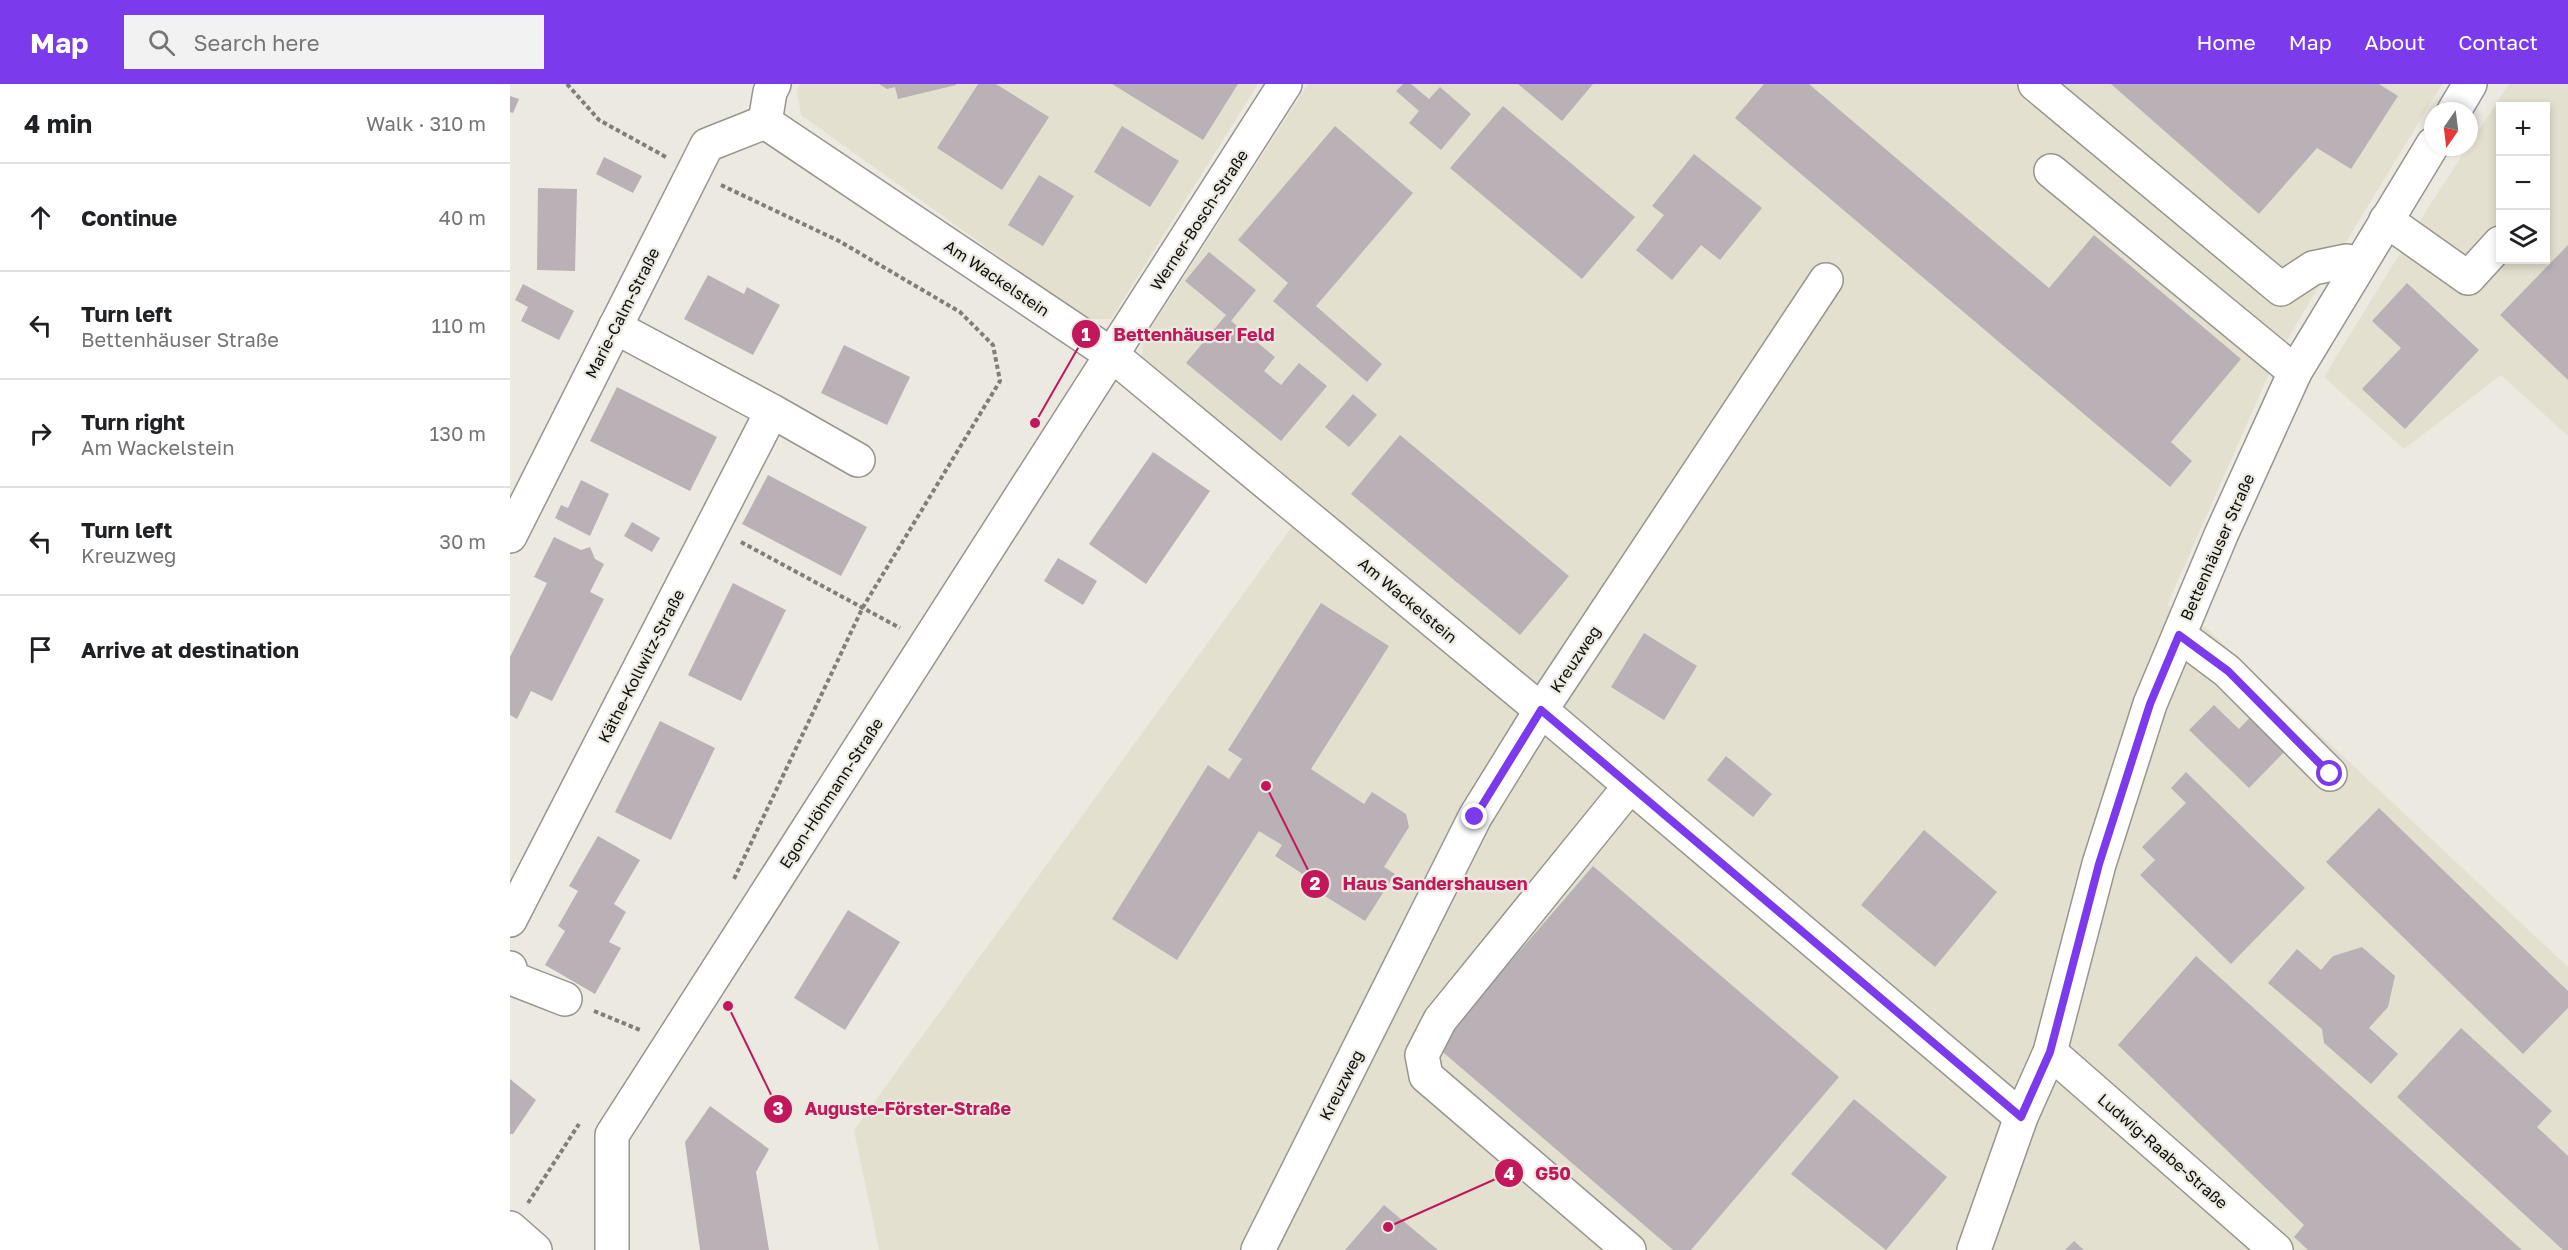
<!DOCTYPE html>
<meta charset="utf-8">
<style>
body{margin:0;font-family:"Golos Text",sans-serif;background:#f2f2f2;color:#202124}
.controls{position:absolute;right:18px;top:18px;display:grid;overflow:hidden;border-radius:0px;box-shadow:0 3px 9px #0003}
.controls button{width:54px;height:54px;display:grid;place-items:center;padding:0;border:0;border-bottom:2px solid #e0e0e0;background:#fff;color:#202124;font:30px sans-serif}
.compass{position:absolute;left:1914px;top:18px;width:54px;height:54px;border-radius:50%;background:#fff;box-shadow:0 3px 9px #0003;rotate:194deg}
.stop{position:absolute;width:18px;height:18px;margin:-14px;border:4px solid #7c3aed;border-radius:50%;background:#fff}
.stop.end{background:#7c3aed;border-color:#fff;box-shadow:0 2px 6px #0008}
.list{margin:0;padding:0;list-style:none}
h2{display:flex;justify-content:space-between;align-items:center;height:78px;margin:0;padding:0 24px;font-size:26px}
h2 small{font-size:20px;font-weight:400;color:#757577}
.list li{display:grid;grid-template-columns:39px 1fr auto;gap:18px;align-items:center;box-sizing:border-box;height:108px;padding:0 24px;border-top:2px solid #e0e0e0}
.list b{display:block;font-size:22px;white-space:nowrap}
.list p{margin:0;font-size:20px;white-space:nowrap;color:#757577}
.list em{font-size:20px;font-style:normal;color:#757577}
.icon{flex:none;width:33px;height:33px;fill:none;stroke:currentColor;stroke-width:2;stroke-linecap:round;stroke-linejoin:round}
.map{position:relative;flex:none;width:2058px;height:1166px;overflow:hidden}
header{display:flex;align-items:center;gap:36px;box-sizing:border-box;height:84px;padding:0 30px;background:#7c3aed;color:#fff}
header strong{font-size:28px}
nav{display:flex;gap:33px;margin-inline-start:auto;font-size:21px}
.search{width:420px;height:54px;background:#f2f2f2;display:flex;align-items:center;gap:15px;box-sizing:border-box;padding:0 21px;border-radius:0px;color:#757577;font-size:22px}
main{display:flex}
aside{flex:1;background:#fff}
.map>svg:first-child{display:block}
.built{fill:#e4e0cf;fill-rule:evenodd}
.building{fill:#bab1b7}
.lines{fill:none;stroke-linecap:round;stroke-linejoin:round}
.minor-casing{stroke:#97958d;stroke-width:36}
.path{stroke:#7f7e78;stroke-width:4;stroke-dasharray:4.5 3;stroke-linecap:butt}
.minor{stroke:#fff;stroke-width:33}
.route{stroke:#7c3aed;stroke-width:8}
.labels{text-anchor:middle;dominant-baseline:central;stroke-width:4.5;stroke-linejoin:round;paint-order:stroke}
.street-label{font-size:16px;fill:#0e0e0b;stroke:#ebe9e0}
.leader{fill:none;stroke:#c2185b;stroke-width:2}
.callout-dot{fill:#c2185b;stroke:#ebe9e0;stroke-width:2}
.mark-label{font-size:18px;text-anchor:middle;font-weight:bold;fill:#fff}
.callout-label{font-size:18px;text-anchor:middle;font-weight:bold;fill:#c2185b;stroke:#ebe9e0;stroke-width:4.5;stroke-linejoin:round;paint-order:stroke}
</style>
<header>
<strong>Map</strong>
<div class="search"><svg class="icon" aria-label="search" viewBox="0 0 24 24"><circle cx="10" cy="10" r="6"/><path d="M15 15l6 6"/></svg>Search here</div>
<nav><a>Home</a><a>Map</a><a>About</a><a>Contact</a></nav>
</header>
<main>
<aside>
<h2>4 min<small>Walk · 310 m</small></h2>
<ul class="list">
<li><svg class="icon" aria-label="ahead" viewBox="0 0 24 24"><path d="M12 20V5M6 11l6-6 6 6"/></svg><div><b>Continue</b></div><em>40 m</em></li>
<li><svg class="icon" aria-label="left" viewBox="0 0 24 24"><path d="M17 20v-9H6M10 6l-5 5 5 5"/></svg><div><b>Turn left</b><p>Bettenhäuser Straße</p></div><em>110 m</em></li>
<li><svg class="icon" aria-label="right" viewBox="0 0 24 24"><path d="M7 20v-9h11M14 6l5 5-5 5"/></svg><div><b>Turn right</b><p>Am Wackelstein</p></div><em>130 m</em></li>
<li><svg class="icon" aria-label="left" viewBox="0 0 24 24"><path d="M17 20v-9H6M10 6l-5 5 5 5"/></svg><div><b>Turn left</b><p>Kreuzweg</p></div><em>30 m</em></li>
<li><svg class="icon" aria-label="arrive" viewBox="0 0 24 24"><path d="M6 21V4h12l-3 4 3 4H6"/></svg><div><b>Arrive at destination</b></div></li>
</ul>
</aside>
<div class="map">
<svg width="2058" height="1166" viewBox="0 0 2058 1166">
<rect width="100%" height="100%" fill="#ebe9e0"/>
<g class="built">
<polygon points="290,0 748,0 601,235 577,235 291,31 287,6"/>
<polygon points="798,0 1932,0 1785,242 1758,292 1657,521 1695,543 2058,883 2058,1166 369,1166 344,1046 800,418 632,273 633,257"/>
<path d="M1999,0H2058V352L1991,291L1894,365L1814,293L1916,127ZM1990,22H2036V176H1990Z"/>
</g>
<g class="building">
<polygon points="369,0 446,0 446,1 388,15 385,3 377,5"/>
<polygon points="468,0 486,0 539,33 492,106 427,64"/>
<polygon points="602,0 728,0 693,56"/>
<polygon points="893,0 901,0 919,15 930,3 961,30 931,66 899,39 909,27 886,7"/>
<polygon points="1008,0 1083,0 1052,37"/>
<polygon points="1254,0 1299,0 1539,204 1584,151 1731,275 1661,358 1682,377 1660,403 1225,34"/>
<polygon points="1601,0 1869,0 1888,12 1841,85 1807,64 1749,130"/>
<polygon points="0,12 9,15 3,29 0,28"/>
<polygon points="993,22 1125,133 1072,195 940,84"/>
<polygon points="612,42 669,77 640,123 584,88"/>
<polygon points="825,42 903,109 806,222 872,280 857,298 763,217 778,199 728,156"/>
<polygon points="1184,70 1252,124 1210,176 1191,161 1162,196 1126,166 1154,131 1142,122"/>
<polygon points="94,73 132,92 123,109 86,90"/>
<polygon points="529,91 564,112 533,162 498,141"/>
<polygon points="28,104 67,105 65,187 27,186"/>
<polygon points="2058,161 2058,296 1990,231"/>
<polygon points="699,168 746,206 721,237 765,273 754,287 771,301 789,279 817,302 771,357 676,279 716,231 675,197"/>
<polygon points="198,191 234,210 237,203 270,221 243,271 174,235"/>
<polygon points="1897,199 1969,266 1895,345 1852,305 1891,264 1862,237"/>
<polygon points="13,200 64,227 49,256 11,237 18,223 5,216"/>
<polygon points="334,261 400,293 377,341 311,309"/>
<polygon points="107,303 207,353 180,407 80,357"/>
<polygon points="843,310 867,331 839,363 815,343"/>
<polygon points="890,351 1059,492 1010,551 841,410"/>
<polygon points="643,368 700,407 636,500 579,460"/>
<polygon points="258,391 357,443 331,492 232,440"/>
<polygon points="71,396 99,410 80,452 45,434 51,421 58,424"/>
<polygon points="122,438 150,454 142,468 114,452"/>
<polygon points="44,453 71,466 80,463 85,475 94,480 80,508 94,515 42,617 21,607 7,635 0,631 0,573 37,499 24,493"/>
<polygon points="548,474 587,497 573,521 534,497"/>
<polygon points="223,499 276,526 231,617 178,591"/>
<polygon points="811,519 879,562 801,685 854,720 862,708 896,730 899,743 874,783 885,790 855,837 802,804 805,798 765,772 772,761 749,747 667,876 602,835 698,681 719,695 732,675 718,666"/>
<polygon points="1134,549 1187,582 1154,636 1101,603"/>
<polygon points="1704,621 1729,645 1748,625 1783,659 1739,704 1679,646"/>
<polygon points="150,637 205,664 161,756 105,728"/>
<polygon points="1216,672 1262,710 1243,733 1197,696"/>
<polygon points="1676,688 1795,804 1721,880 1630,791 1645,776 1632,763 1676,719 1661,704"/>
<polygon points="1869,724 2058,907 2058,924 2013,970 1816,778"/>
<polygon points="1414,746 1487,808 1425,883 1351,821"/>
<polygon points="88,752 130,776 104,820 116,828 99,858 111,864 85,910 35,881 55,847 48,842 68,807 59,802"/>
<polygon points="1083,782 1329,993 1181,1166 1163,1166 927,963"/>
<polygon points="338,826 390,858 335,946 284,914"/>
<polygon points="1852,863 1885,892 1878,923 1859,944 1888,970 1861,1000 1814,959 1812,945 1758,899 1787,865 1811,886 1823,872"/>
<polygon points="1686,872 2012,1166 1798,1166 1784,1153 1794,1141 1608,961"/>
<polygon points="1951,944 2042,1027 2027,1043 2058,1072 2058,1166 2053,1166 1887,1013"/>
<polygon points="0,995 26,1016 3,1050 0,1050"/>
<polygon points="1344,1015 1437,1093 1376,1166 1281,1090"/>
<polygon points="200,1022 259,1065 246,1088 259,1166 190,1166 175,1058"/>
<polygon points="874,1121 928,1166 835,1166"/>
<polygon points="1564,1157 1574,1166 1555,1166"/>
</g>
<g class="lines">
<defs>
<g id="minor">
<polyline points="1525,0 1771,205 1803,184 1837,177 1848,183"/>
<polyline points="1944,27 1960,0"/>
<polyline points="255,38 602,271 1031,626 1511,1033"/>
<polyline points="255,38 260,8 264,0"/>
<polyline points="1541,87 1785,288"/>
<polyline points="1876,136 1958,194 1990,159"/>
<polyline points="262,327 348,376"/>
<polyline points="0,452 197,61 255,38"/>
<polyline points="1669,551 1717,587 1820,690"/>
<polyline points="0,836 262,327 105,243"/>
<polyline points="0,884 1,894 55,915"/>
<polyline points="1540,968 1766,1166"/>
<polyline points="0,1144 25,1166"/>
<polyline points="102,1166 102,1051 775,0"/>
<polyline points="748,1166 965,733 1031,626 1316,196"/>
<polyline points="1119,1166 916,992 912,971 930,936 1120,702"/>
<polyline points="1464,1166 1511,1033 1540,968 1589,780 1640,620 1669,551 1711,451 1785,288 1923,60"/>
</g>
</defs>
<use href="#minor" class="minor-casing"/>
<g class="path">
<polyline points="57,0 89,36 156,73"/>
<polyline points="211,101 329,157 450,228 483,261 490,297 353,523 224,795"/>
<polyline points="231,458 390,544"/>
<polyline points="84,927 130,946"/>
<polyline points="18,1119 69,1040"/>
</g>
<use href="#minor" class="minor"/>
</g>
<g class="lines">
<polyline class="route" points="965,733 1031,626 1511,1033 1540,968 1589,780 1640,620 1669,551 1718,587 1820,690"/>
</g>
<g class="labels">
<g class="street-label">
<text transform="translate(689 136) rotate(-57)">Werner-Bosch-Straße</text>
<text transform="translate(487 194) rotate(34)">Am Wackelstein</text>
<text transform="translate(112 229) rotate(-63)">Marie-Calm-Straße</text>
<text transform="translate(1707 463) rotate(-66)">Bettenhäuser Straße</text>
<text transform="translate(898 516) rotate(40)">Am Wackelstein</text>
<text transform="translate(1065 575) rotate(-56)">Kreuzweg</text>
<text transform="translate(131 582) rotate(-63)">Käthe-Kollwitz-Straße</text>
<text transform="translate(321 709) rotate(-57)">Egon-Höhmann-Straße</text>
<text transform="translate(831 1001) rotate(-63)">Kreuzweg</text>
<text transform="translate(1653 1067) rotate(41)">Ludwig-Raabe-Straße</text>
</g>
</g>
<path class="leader" d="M525 339L576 250M756 702L805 800M218 922L268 1025M878 1143L999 1089"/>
<g class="callout-dot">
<circle cx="525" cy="339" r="6"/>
<circle cx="756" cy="702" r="6"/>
<circle cx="218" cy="922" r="6"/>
<circle cx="878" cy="1143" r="6"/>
<circle cx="576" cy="250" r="15"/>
<circle cx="805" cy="800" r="15"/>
<circle cx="268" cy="1025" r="15"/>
<circle cx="999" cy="1089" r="15"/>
</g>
<g class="mark-label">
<text x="576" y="257">1</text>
<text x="805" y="806">2</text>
<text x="268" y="1031">3</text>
<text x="999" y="1096">4</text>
</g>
<g class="callout-label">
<text x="684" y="257">Bettenhäuser Feld</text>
<text x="925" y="806">Haus Sandershausen</text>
<text x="398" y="1031">Auguste-Förster-Straße</text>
<text x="1043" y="1096">G50</text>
</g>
</svg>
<div class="controls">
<button>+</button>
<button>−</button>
<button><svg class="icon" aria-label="layers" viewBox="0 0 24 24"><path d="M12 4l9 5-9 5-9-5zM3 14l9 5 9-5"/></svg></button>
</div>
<svg class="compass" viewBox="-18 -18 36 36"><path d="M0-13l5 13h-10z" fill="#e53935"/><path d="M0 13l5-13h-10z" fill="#757577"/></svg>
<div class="stop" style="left:1820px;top:690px"></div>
<div class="stop end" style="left:965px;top:733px"></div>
</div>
</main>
